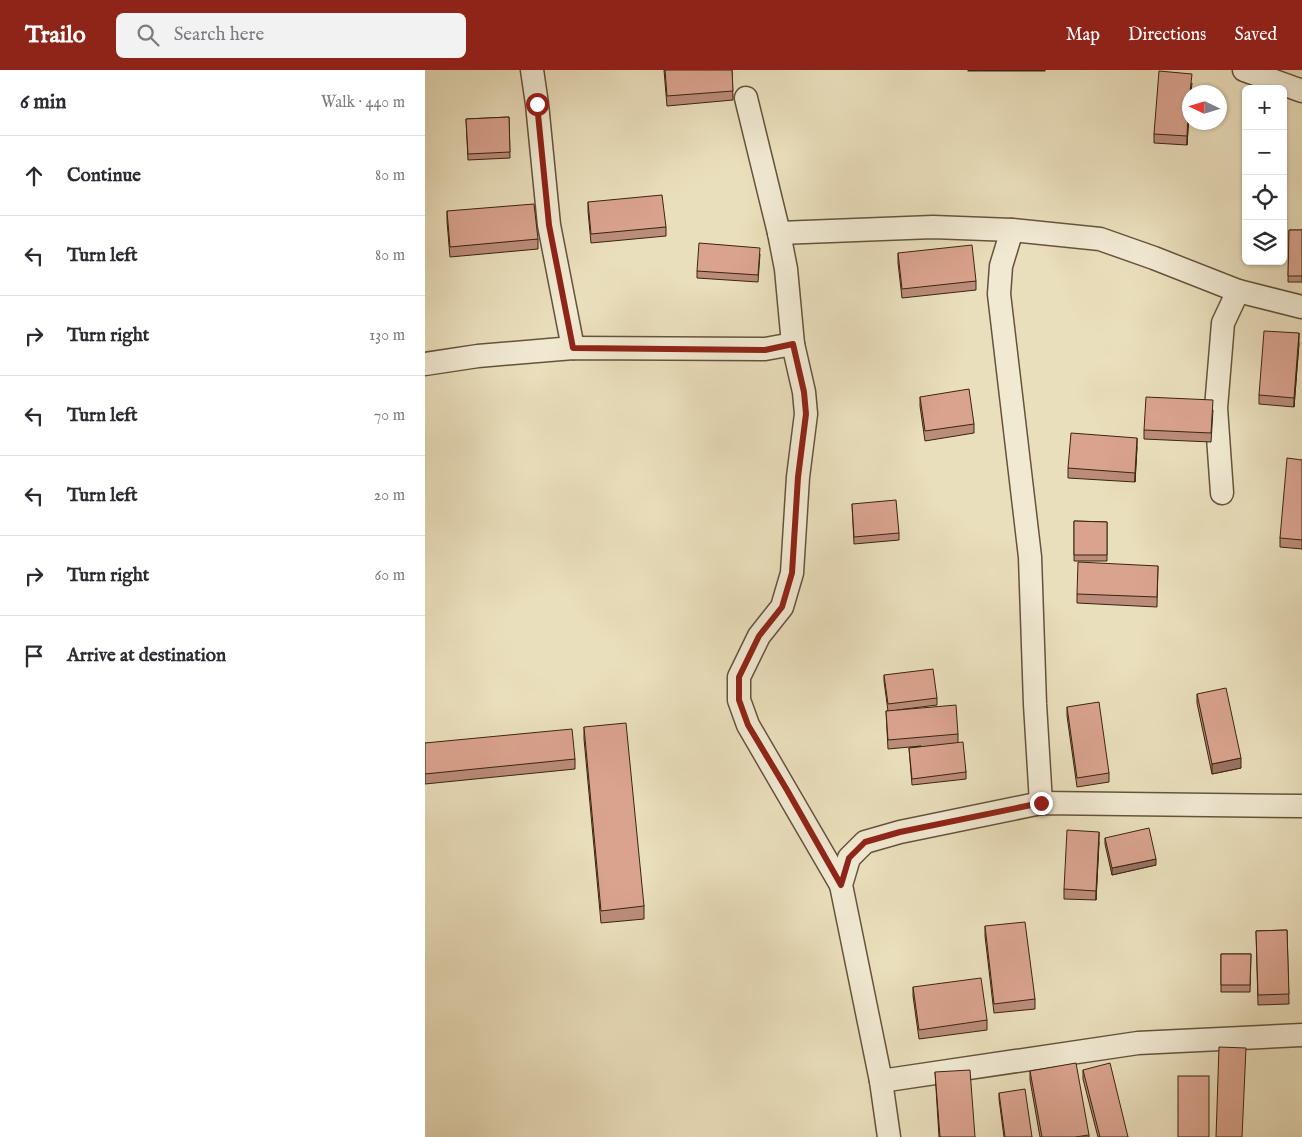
<!DOCTYPE html>
<meta charset="utf-8">
<style>
body{margin:0;font-family:"IM FELL English",serif;background:#f2f2f3;color:#2b2b33}
.controls{position:absolute;right:15px;top:15px;display:grid;overflow:hidden;border-radius:8px;box-shadow:0 1px 4px #0004}
.controls button{width:45px;height:45px;display:grid;place-items:center;padding:0;border:0;border-bottom:1px solid #e1e1e2;background:#fff;color:#2b2b33;font:25px sans-serif}
.compass{position:absolute;left:757px;top:15px;width:45px;height:45px;border-radius:50%;background:#fff;box-shadow:0 1px 4px #0004;rotate:274deg}
.stop{position:absolute;width:15px;height:15px;margin:-11px;border:4px solid #8f2418;border-radius:50%;background:#fff}
.stop.end{background:#8f2418;border-color:#fff;box-shadow:0 1px 5px #0008}
.list{margin:0;padding:0;list-style:none}
h2{display:flex;justify-content:space-between;align-items:center;height:65px;margin:0;padding:0 20px;font-size:21px}
h2 small{font-size:16px;font-weight:400;color:#7c7c81}
.list li{display:grid;grid-template-columns:32px 1fr auto;gap:15px;align-items:center;box-sizing:border-box;height:80px;padding:0 20px;border-top:1px solid #e1e1e2}
.list b{display:block;font-size:19px;white-space:nowrap}
.list em{font-size:16px;font-style:normal;color:#7c7c81}
.icon{flex:none;width:28px;height:28px;fill:none;stroke:currentColor;stroke-width:2;stroke-linecap:round;stroke-linejoin:round}
.map{position:relative;flex:none;width:877px;height:1067px;overflow:hidden}
header{display:flex;align-items:center;gap:30px;box-sizing:border-box;height:70px;padding:0 25px;background:#8f2418;color:#fff}
header strong{font-size:24px}
nav{display:flex;gap:28px;margin-inline-start:auto;font-size:18px}
.search{width:350px;height:45px;background:#f2f2f3;display:flex;align-items:center;gap:12px;box-sizing:border-box;padding:0 18px;border-radius:8px;color:#7c7c81;font-size:19px}
main{display:flex}
aside{flex:1;background:#fff}
.map>svg:first-child{display:block}
.lines{fill:none;stroke-linecap:round;stroke-linejoin:round}
.minor-casing{stroke:#66533b;stroke-width:25}
.minor{stroke:#f1ead3;stroke-width:22}
.wall{fill:#bb8c7a;stroke:#3a2410}
.shaded-wall{fill:#997263;stroke:#3a2410}
.building{fill:#daa38e;stroke:#3a2410}
.route{stroke:#8f2418;stroke-width:6}
</style>
<header>
<strong>Trailo</strong>
<div class="search"><svg class="icon" aria-label="search" viewBox="0 0 24 24"><circle cx="10" cy="10" r="6"/><path d="M15 15l6 6"/></svg>Search here</div>
<nav><a>Map</a><a>Directions</a><a>Saved</a></nav>
</header>
<main>
<aside>
<h2>6 min<small>Walk · 440 m</small></h2>
<ul class="list">
<li><svg class="icon" aria-label="ahead" viewBox="0 0 24 24"><path d="M12 20V5M6 11l6-6 6 6"/></svg><div><b>Continue</b></div><em>80 m</em></li>
<li><svg class="icon" aria-label="left" viewBox="0 0 24 24"><path d="M17 20v-9H6M10 6l-5 5 5 5"/></svg><div><b>Turn left</b></div><em>80 m</em></li>
<li><svg class="icon" aria-label="right" viewBox="0 0 24 24"><path d="M7 20v-9h11M14 6l5 5-5 5"/></svg><div><b>Turn right</b></div><em>130 m</em></li>
<li><svg class="icon" aria-label="left" viewBox="0 0 24 24"><path d="M17 20v-9H6M10 6l-5 5 5 5"/></svg><div><b>Turn left</b></div><em>70 m</em></li>
<li><svg class="icon" aria-label="left" viewBox="0 0 24 24"><path d="M17 20v-9H6M10 6l-5 5 5 5"/></svg><div><b>Turn left</b></div><em>20 m</em></li>
<li><svg class="icon" aria-label="right" viewBox="0 0 24 24"><path d="M7 20v-9h11M14 6l5 5-5 5"/></svg><div><b>Turn right</b></div><em>60 m</em></li>
<li><svg class="icon" aria-label="arrive" viewBox="0 0 24 24"><path d="M6 21V4h12l-3 4 3 4H6"/></svg><div><b>Arrive at destination</b></div></li>
</ul>
</aside>
<div class="map">
<svg width="877" height="1067" viewBox="0 0 877 1067">
<rect width="100%" height="100%" fill="#eadfbc"/>
<filter id="stains"><feTurbulence type="fractalNoise" baseFrequency=".004" numOctaves="4"/><feColorMatrix values="0 0 0 0 .2 0 0 0 0 .09 0 0 0 0 .02 0 0 0 .5 -.17"/></filter>
<radialGradient id="worn" r=".72"><stop offset=".6" stop-color="#630" stop-opacity="0"/><stop offset="1" stop-color="#630" stop-opacity=".3"/></radialGradient>
<g class="lines">
<defs>
<g id="minor">
<polyline points="107,0 112,34 124,155 148,278"/>
<polyline points="819,0 877,21"/>
<polyline points="321,28 354,163 361,199 368,274 379,322 381,344 373,407 367,503 357,537 334,566 314,607 314,630 323,655 416,815"/>
<polyline points="587,160 576,196 574,224 605,487 610,634 616,733"/>
<polyline points="354,163 508,157 587,160 675,169 729,188 813,221"/>
<polyline points="0,294 53,286 148,278 340,279 368,274"/>
<polyline points="797,423 791,338 798,253 813,221 877,237"/>
<polyline points="456,1011 713,973 877,965"/>
<polyline points="464,1067 456,1011 416,815 424,788 440,772 475,762 616,733 877,736"/>
</g>
</defs>
<use href="#minor" class="minor-casing"/>
<use href="#minor" class="minor"/>
</g>
<g class="wall">
<polygon points="239,0 307,0 308,30 242,36"/>
<rect x="543" y="0" width="77" height="1"/>
<polygon points="767,13 766,22 764,22 764,44 762,75 729,73 729,64"/>
<polygon points="84,47 85,88 43,90 41,49"/>
<polygon points="163,132 241,157 241,166 166,173 163,141"/>
<polygon points="22,141 113,169 113,179 25,187 22,151"/>
<polygon points="864,160 877,160 877,212 863,212"/>
<polygon points="473,183 551,211 551,220 477,228 473,193"/>
<polygon points="335,184 333,212 272,208 272,201"/>
<polygon points="874,273 869,337 834,334 834,325"/>
<polygon points="495,327 549,354 549,363 500,371 495,336"/>
<polygon points="788,340 786,372 719,369 719,360"/>
<polygon points="712,377 710,412 643,408 643,398"/>
<polygon points="877,390 877,479 855,477 855,468"/>
<polygon points="427,434 474,463 474,470 429,474"/>
<polygon points="649,451 682,452 682,491 649,491"/>
<polygon points="733,496 732,537 652,533 652,524"/>
<polygon points="459,605 512,628 512,635 472,640 533,664 533,672 541,702 541,709 487,715 484,678 496,676 463,679 461,641 463,641 459,611"/>
<polygon points="772,624 816,698 787,704 772,633"/>
<polygon points="642,637 684,703 684,712 652,717 642,646"/>
<polygon points="159,657 219,836 219,849 176,853 159,669"/>
<polygon points="0,673 150,689 150,699 0,714"/>
<polygon points="680,768 731,795 687,805 680,774"/>
<polygon points="674,772 671,830 639,829 639,819"/>
<polygon points="560,856 610,929 610,939 569,943 560,866"/>
<polygon points="862,860 864,934 833,935 831,861"/>
<polygon points="796,884 826,884 825,922 796,922"/>
<polygon points="488,917 562,950 562,960 494,969 488,926"/>
<polygon points="658,1000 703,1067 673,1067 658,1009"/>
<polygon points="605,1001 664,1065 664,1067 615,1067 605,1010"/>
<polygon points="510,1002 550,1067 514,1067"/>
<polygon points="574,1023 607,1067 579,1067 574,1029"/>
</g>
<g class="shaded-wall">
<polygon points="764,35 764,44 762,75 762,66"/>
<polygon points="874,263 874,273 869,337 869,328"/>
<polygon points="712,368 712,377 710,412 710,403"/>
<polygon points="816,688 816,698 787,704 787,694"/>
<polygon points="674,762 674,772 671,830 671,821"/>
<polygon points="731,789 731,795 687,805 687,798"/>
</g>
<g class="building">
<polygon points="240,0 307,0 308,21 242,26"/>
<polygon points="734,1 767,4 765,22 764,22 762,66 729,64"/>
<polygon points="84,47 85,82 43,84 41,49"/>
<polygon points="237,125 241,157 166,164 163,132"/>
<polygon points="109,134 113,169 25,177 22,141"/>
<polygon points="864,160 877,160 877,206 863,206"/>
<polygon points="274,173 335,178 333,205 272,201"/>
<polygon points="547,175 551,211 477,219 473,183"/>
<polygon points="839,261 874,263 869,328 834,325"/>
<polygon points="544,319 549,354 500,361 495,327"/>
<polygon points="721,327 788,330 786,363 719,360"/>
<polygon points="646,363 712,368 710,403 643,398"/>
<polygon points="862,388 877,390 877,470 855,468"/>
<polygon points="471,430 474,463 429,467 427,434"/>
<polygon points="649,451 682,452 682,485 649,485"/>
<polygon points="653,492 733,496 732,527 652,524"/>
<polygon points="508,599 512,628 463,634 459,605"/>
<polygon points="801,618 816,688 787,694 772,624"/>
<polygon points="674,632 684,703 652,708 642,637"/>
<polygon points="531,635 533,664 463,670 461,641"/>
<polygon points="201,653 219,836 176,841 159,657"/>
<polygon points="147,659 150,689 0,704 0,673"/>
<polygon points="538,672 541,702 487,709 484,678"/>
<polygon points="724,758 731,789 687,798 680,768"/>
<polygon points="642,760 674,762 671,821 639,819"/>
<polygon points="600,852 610,929 569,934 560,856"/>
<polygon points="862,860 864,924 833,925 831,861"/>
<polygon points="796,884 826,884 825,915 796,915"/>
<polygon points="556,908 562,950 494,960 488,917"/>
<polygon points="794,977 821,978 817,1067 791,1067"/>
<polygon points="651,993 664,1065 650,1067 617,1067 605,1001"/>
<polygon points="685,993 703,1067 675,1067 658,1000"/>
<polygon points="545,1000 550,1067 515,1067 510,1002"/>
<rect x="753" y="1006" width="31" height="61"/>
<polygon points="600,1019 607,1067 580,1067 574,1023"/>
</g>
<g class="lines">
<polyline class="route" points="112,34 124,155 148,278 340,280 368,274 379,322 381,344 373,407 367,503 357,537 334,566 314,607 314,630 323,655 362,720 416,815 424,788 440,772 475,762 616,733"/>
</g>
<rect width="100%" height="100%" filter="url(#stains)"/>
<rect width="100%" height="100%" fill="url(#worn)"/>
</svg>
<div class="controls">
<button>+</button>
<button>−</button>
<button><svg class="icon" aria-label="locate" viewBox="0 0 24 24"><circle cx="12" cy="12" r="6"/><path d="M12 2v4M12 18v4M2 12h4M18 12h4"/></svg></button>
<button><svg class="icon" aria-label="layers" viewBox="0 0 24 24"><path d="M12 4l9 5-9 5-9-5zM3 14l9 5 9-5"/></svg></button>
</div>
<svg class="compass" viewBox="-18 -18 36 36"><path d="M0-13l5 13h-10z" fill="#e53935"/><path d="M0 13l5-13h-10z" fill="#7c7c81"/></svg>
<div class="stop" style="left:112px;top:34px"></div>
<div class="stop end" style="left:616px;top:733px"></div>
</div>
</main>
